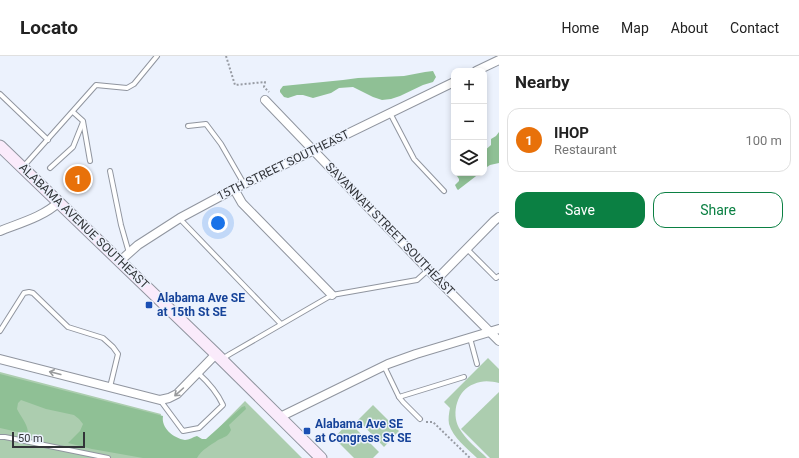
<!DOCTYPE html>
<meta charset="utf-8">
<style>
body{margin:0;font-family:Roboto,sans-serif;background:#f2f2f2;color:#222}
.controls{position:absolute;right:12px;top:12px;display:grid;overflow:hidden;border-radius:8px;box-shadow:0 2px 6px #0003}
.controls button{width:36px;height:36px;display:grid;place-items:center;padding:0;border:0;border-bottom:1px solid #e0e0e0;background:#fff;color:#222;font:20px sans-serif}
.scale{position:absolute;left:12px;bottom:10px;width:73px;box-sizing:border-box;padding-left:4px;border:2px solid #323438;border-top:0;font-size:11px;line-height:14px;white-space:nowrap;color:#323438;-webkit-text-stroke:3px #ecf2fd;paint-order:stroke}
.you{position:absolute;left:218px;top:167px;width:14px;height:14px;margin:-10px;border:3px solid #fff;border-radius:50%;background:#1a73e8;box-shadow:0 0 0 6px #1a73e833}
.badge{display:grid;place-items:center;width:26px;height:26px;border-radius:50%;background:#0b8043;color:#fff;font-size:13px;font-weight:700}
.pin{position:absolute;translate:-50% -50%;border:2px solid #fff;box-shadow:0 1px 4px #0006}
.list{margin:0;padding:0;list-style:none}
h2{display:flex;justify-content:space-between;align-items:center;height:52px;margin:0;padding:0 16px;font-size:17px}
h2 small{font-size:13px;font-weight:400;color:#767676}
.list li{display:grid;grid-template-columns:26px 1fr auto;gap:12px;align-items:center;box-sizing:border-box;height:64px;margin:0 8px 8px;padding:0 8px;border:1px solid #e0e0e0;border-radius:12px}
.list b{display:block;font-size:15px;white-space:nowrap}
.list p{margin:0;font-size:13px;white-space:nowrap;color:#767676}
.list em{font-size:13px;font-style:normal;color:#767676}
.actions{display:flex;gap:8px;padding:12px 16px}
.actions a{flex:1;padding:9px 0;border:1px solid #0b8043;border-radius:12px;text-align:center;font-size:14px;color:#0b8043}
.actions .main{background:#0b8043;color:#fff}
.icon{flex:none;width:22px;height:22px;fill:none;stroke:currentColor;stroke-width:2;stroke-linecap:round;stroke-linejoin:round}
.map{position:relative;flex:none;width:499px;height:402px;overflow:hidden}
header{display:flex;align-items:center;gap:24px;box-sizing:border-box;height:56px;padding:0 20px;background:#fff;border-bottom:1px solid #e0e0e0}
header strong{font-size:19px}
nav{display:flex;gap:22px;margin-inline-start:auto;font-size:14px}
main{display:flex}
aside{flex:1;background:#fff}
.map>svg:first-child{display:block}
.green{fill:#accdaf}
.forest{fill:#8fc095}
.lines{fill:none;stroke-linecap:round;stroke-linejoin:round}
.lane-casing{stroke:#90959f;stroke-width:6}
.street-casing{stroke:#90959f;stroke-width:10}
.secondary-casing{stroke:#90959f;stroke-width:13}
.path{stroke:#989ca4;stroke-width:2;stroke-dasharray:2 2;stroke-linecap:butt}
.lane{stroke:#fff;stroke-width:4}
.street{stroke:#fff;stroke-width:8}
.secondary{stroke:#faebfb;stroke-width:11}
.oneway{stroke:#989a9c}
.transit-dot{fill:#1a4fb4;stroke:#ecf2fd;stroke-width:1.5}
.labels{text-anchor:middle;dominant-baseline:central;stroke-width:3;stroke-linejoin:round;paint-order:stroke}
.street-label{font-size:12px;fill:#323438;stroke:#ecf2fd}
.transit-label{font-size:12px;font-weight:bold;fill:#164399;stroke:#ecf2fd;text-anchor:start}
</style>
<header>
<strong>Locato</strong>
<nav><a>Home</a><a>Map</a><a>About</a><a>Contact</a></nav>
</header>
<main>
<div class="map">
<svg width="499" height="402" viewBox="0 0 499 402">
<rect width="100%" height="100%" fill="#ecf2fd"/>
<g class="green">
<path d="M488,302L499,313V327C491,325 482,324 474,328C457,334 451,357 459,372C466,384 478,393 487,402H477C467,392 453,382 449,368C448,363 449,357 450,352L444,346Z"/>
<polygon points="0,316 161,358 159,368 187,395 197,394 245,345 302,402 0,402"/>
<polygon points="499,336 499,402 490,402 461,373"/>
<polygon points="373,349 399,375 384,391 358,364"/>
<polygon points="349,366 379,396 373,402 354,402 334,382"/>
</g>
<g class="forest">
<polygon points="433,15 436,21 433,26 423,29 400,40 391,43 382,44 373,41 353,31 339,32 331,37 313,42 303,39 297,39 288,42 284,41 280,36 280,34 283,30 343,24 358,22 404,20 425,16"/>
<polygon points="499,76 499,107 490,109 484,113 484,95 491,89 491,83 496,80"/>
<polygon points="455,117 480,117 458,134 457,133 455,129 459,125 459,123"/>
<path d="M0,318L163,360C161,372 173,382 185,384C189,384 193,381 197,380L202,383H206L242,351L245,350L246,353L229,369L231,374C228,381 224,381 218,384C211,389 201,394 197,402H143L92,393L68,387L80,375L83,368L79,363L74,359L46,353L21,344L18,347L17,353C21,361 27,367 28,376H18L0,372Z"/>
</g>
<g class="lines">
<defs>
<g id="lane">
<polyline points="0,38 48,84"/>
<polyline points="73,56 83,65 90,105"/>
<polyline points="390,57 414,103 444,135"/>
<polyline points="188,70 206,68 221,88 244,128"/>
<polyline points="23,111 96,29 127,32 134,28 157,0"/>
<polyline points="50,112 73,91 83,66"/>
<polyline points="110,115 121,169 129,197"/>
<polyline points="180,163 281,268"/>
<polyline points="467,193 496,222 499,220"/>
<polyline points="0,275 24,237 29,236 33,237 68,271 103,282 113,291 118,298 110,331"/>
<polyline points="470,282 477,308"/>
<polyline points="222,303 230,298 332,239 417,224 428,214"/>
<polyline points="384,310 399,341 464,321"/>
<polyline points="399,341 403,346 420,363"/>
<path d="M160,344L183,375L199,372L223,349C217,336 208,326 198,317"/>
<polyline points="0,381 5,381 108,402"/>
</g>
<g id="street">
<polyline points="476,15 499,4"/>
<polyline points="265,44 437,223 499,285"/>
<polyline points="234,133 242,147 332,239"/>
<path d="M0,175C20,167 43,161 59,146"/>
<polyline points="120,205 138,189 180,162 234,133 454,26"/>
<polyline points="437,223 494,165 499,161"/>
<polyline points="0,303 160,344 169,342 177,338 216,298"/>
<polyline points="280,361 388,308 416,298 499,273"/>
</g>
<polyline id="secondary" points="0,90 216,298 321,402"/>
</defs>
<use href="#lane" class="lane-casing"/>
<use href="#street" class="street-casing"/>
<use href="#secondary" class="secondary-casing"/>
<g class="path">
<polyline points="226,0 235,29 265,26 264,31 269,36"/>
<polyline points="426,366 433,366 470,402"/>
</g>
<use href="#lane" class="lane"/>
<use href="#street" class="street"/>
<use href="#secondary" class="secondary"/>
</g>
<defs><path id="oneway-shaft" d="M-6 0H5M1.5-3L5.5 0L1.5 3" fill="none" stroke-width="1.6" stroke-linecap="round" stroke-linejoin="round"/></defs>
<g class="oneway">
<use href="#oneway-shaft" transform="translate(55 317) rotate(-166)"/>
<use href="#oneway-shaft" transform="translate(179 336) rotate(138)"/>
</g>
<g class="transit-dot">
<rect x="145" y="245" width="8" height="8" rx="2"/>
<rect x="303" y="371" width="8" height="8" rx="2"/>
</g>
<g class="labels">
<g class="street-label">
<text transform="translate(283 109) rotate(-26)">15TH STREET SOUTHEAST</text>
<text transform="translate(84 170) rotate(44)">ALABAMA AVENUE SOUTHEAST</text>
<text transform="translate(390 173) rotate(46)">SAVANNAH STREET SOUTHEAST</text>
</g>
<g class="transit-label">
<text x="157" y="242">Alabama Ave SE<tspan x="157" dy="14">at 15th St SE</tspan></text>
<text x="315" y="368">Alabama Ave SE<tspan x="315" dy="14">at Congress St SE</tspan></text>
</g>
</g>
</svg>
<div class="controls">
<button>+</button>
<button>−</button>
<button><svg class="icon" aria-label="layers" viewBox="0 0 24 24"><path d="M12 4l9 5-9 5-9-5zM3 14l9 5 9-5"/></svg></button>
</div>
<div class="scale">50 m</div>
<div class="you"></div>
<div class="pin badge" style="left:78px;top:123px;background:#e8710a">1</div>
</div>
<aside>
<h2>Nearby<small></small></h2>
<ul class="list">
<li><span class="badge" style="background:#e8710a">1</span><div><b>IHOP</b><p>Restaurant</p></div><em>100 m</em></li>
</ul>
<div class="actions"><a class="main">Save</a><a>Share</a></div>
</aside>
</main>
